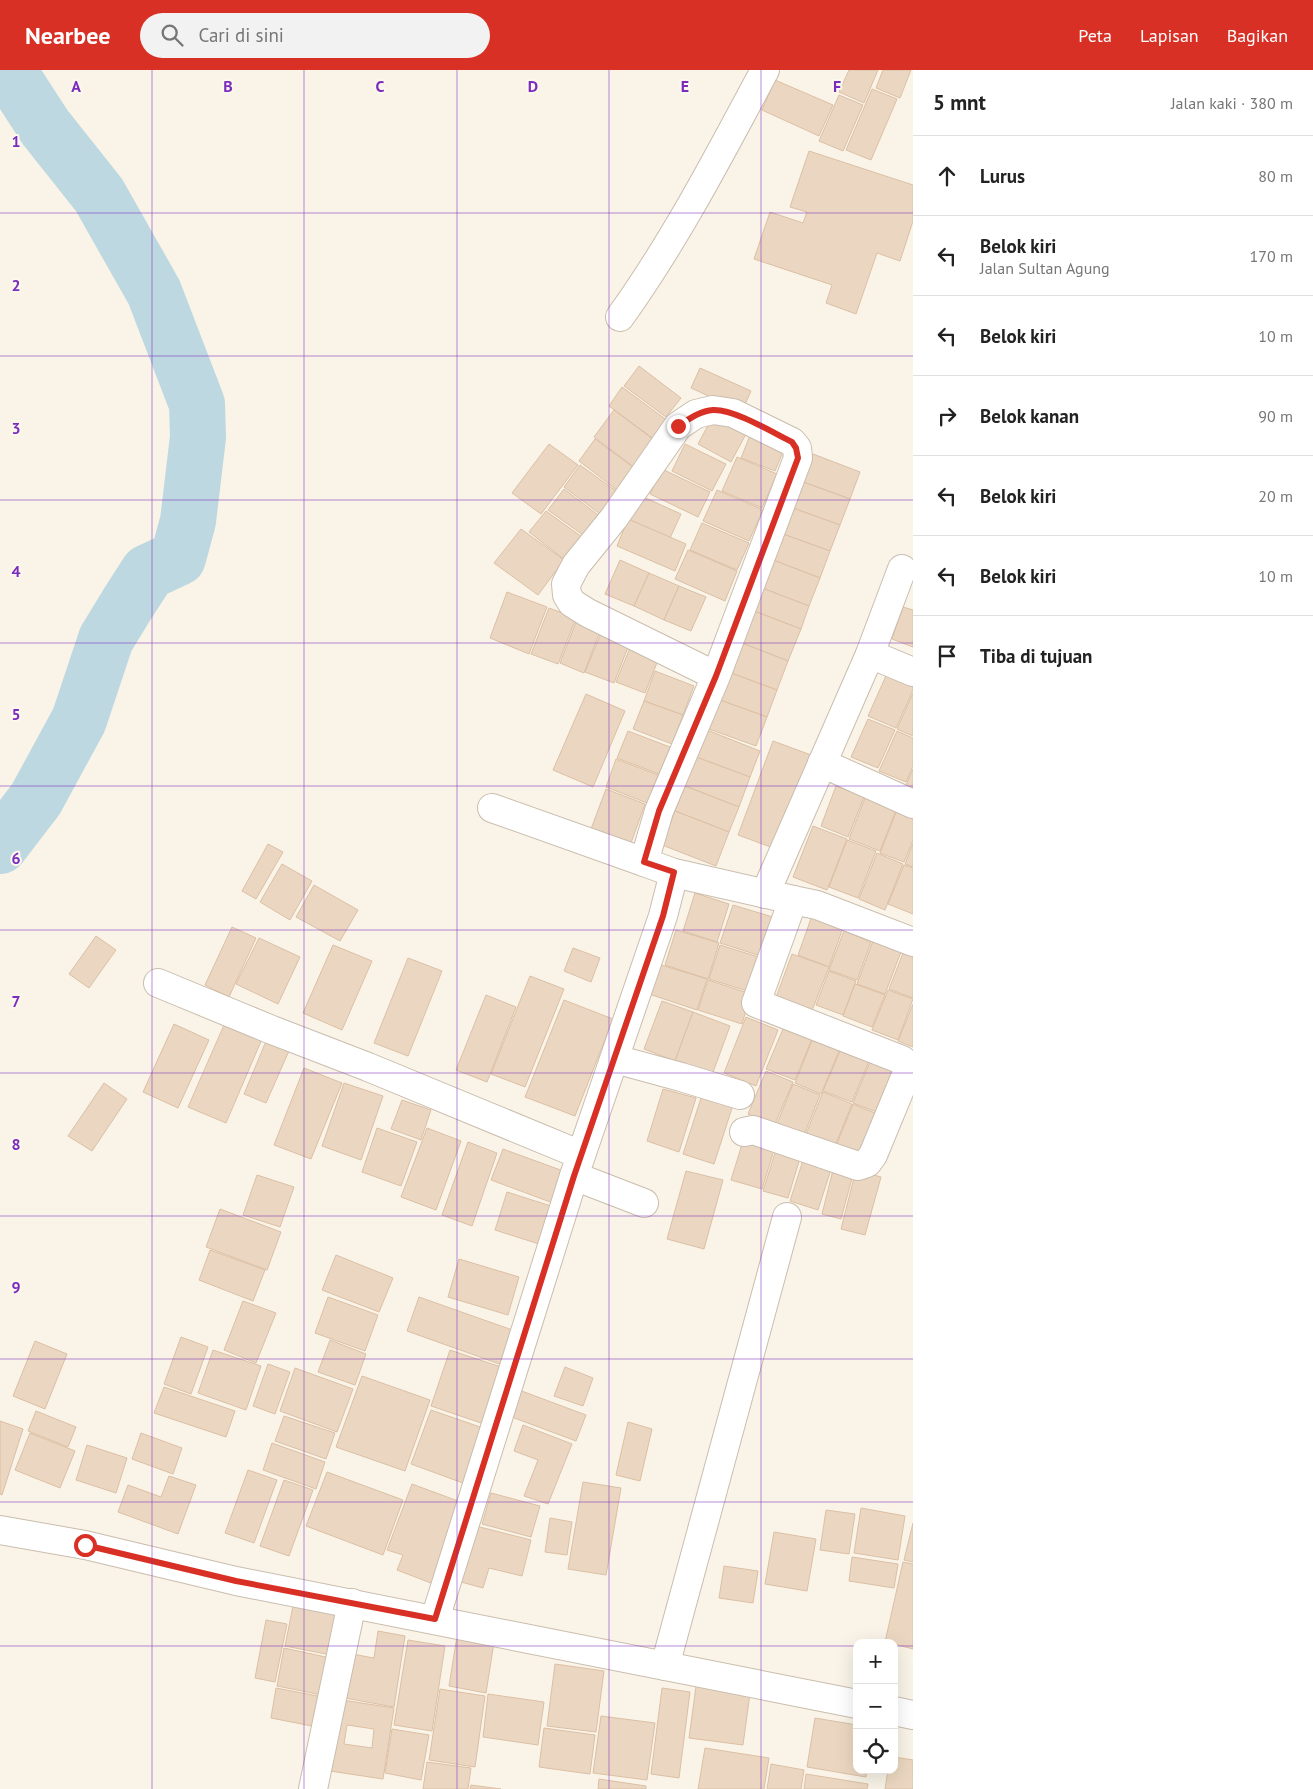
<!DOCTYPE html>
<html lang="id">
<meta charset="utf-8">
<style>
body{margin:0;font-family:"PT Sans",sans-serif;background:#f2f2f2;color:#222}
.controls{position:absolute;right:15px;bottom:15px;display:grid;overflow:hidden;border-radius:10px;box-shadow:0 5px 20px #0002}
.controls button{width:45px;height:45px;display:grid;place-items:center;padding:0;border:0;border-bottom:1px solid #e0e0e0;background:#fff;color:#222;font:25px sans-serif}
.stop{position:absolute;width:15px;height:15px;margin:-11px;border:4px solid #d93025;border-radius:50%;background:#fff}
.stop.end{background:#d93025;border-color:#fff;box-shadow:0 1px 5px #0008}
.list{margin:0;padding:0;list-style:none}
h2{display:flex;justify-content:space-between;align-items:center;height:65px;margin:0;padding:0 20px;font-size:21px}
h2 small{font-size:16px;font-weight:400;color:#767676}
.list li{display:grid;grid-template-columns:32px 1fr auto;gap:15px;align-items:center;box-sizing:border-box;height:80px;padding:0 20px;border-top:1px solid #e0e0e0}
.list b{display:block;font-size:19px;white-space:nowrap}
.list p{margin:0;font-size:16px;white-space:nowrap;color:#767676}
.list em{font-size:16px;font-style:normal;color:#767676}
.icon{flex:none;width:28px;height:28px;fill:none;stroke:currentColor;stroke-width:2;stroke-linecap:round;stroke-linejoin:round}
.map{position:relative;flex:none;width:913px;height:1719px;overflow:hidden}
header{display:flex;align-items:center;gap:30px;box-sizing:border-box;height:70px;padding:0 25px;background:#d93025;color:#fff}
header strong{font-size:24px}
nav{display:flex;gap:28px;margin-inline-start:auto;font-size:18px}
.search{width:350px;height:45px;background:#f2f2f2;display:flex;align-items:center;gap:12px;box-sizing:border-box;padding:0 18px;border-radius:28px;color:#767676;font-size:19px}
main{display:flex}
aside{flex:1;background:#fff}
.map>svg:first-child{display:block}
.lines{fill:none;stroke-linecap:round;stroke-linejoin:round}
.river{stroke:#bdd8e1;stroke-width:56}
.building{fill:#ebd7c1;stroke:#dcbfa4;fill-rule:evenodd}
.minor-casing{stroke:#cabdae;stroke-width:30}
.minor{stroke:#fff;stroke-width:28}
.route{stroke:#d93025;stroke-width:6}
.grid{fill:none;stroke:#7b2cbf;stroke-width:1;stroke-opacity:0.55}
.grid-label{font-size:16px;text-anchor:middle;font-weight:bold;fill:#7b2cbf;stroke:#fdf8ec;stroke-width:4;stroke-linejoin:round;paint-order:stroke}
</style>
<header>
<strong>Nearbee</strong>
<div class="search"><svg class="icon" aria-label="search" viewBox="0 0 24 24"><circle cx="10" cy="10" r="6"/><path d="M15 15l6 6"/></svg>Cari di sini</div>
<nav><a>Peta</a><a>Lapisan</a><a>Bagikan</a></nav>
</header>
<main>
<div class="map">
<svg width="913" height="1719" viewBox="0 0 913 1719">
<rect width="100%" height="100%" fill="#f9f4e7"/>
<g class="lines">
<polyline class="river" points="0,776 36,729 79,650 106,569 128,533 148,502 178,488 188,451 198,367 197,334 154,222 99,125 45,57 8,0"/>
</g>
<g class="building">
<polygon points="849,0 878,0 864,33 839,22"/>
<polygon points="883,0 911,0 900,28 876,18"/>
<polygon points="775,10 833,35 819,66 762,40"/>
<polygon points="872,19 897,29 871,90 846,80"/>
<polygon points="839,25 863,35 843,81 819,71"/>
<polygon points="809,81 913,115 913,151 900,191 877,183 856,244 826,233 832,215 754,189 770,142 803,153 807,142 790,137"/>
<polygon points="639,296 681,328 666,347 624,316"/>
<polygon points="700,298 751,321 742,341 691,318"/>
<polygon points="622,317 668,351 655,370 609,336"/>
<polygon points="614,340 654,370 634,397 594,367"/>
<polygon points="713,346 746,364 731,392 698,374"/>
<polygon points="751,363 785,377 775,401 741,388"/>
<polygon points="595,369 634,398 617,420 579,391"/>
<polygon points="549,374 578,395 541,444 512,423"/>
<polygon points="685,374 726,394 712,421 672,401"/>
<polygon points="813,384 860,402 850,429 803,412"/>
<polygon points="737,387 777,404 762,438 722,421"/>
<polygon points="580,395 616,421 600,444 564,417"/>
<polygon points="662,399 710,422 698,447 650,424"/>
<polygon points="803,412 850,429 840,455 793,438"/>
<polygon points="564,419 598,445 583,465 548,440"/>
<polygon points="717,420 763,440 749,471 703,451"/>
<polygon points="639,425 681,444 670,468 628,449"/>
<polygon points="793,438 840,455 830,481 783,464"/>
<polygon points="546,441 582,467 565,490 529,462"/>
<polygon points="628,449 686,474 675,501 617,476"/>
<polygon points="702,453 749,473 737,500 690,480"/>
<polygon points="521,459 564,490 538,525 494,493"/>
<polygon points="783,464 830,481 820,508 773,490"/>
<polygon points="688,480 737,501 725,531 675,509"/>
<polygon points="620,490 649,503 634,536 605,524"/>
<polygon points="773,490 820,508 809,536 762,518"/>
<polygon points="649,503 679,516 664,550 634,536"/>
<polygon points="679,516 706,527 691,561 664,550"/>
<polygon points="762,518 809,536 801,559 754,541"/>
<polygon points="507,522 547,537 529,584 490,568"/>
<polygon points="903,537 913,540 913,577 892,569"/>
<polygon points="549,538 576,548 558,594 531,584"/>
<polygon points="754,541 801,559 788,591 742,573"/>
<polygon points="578,547 602,556 584,603 560,593"/>
<polygon points="604,556 632,567 614,613 585,602"/>
<polygon points="632,573 660,585 645,623 616,612"/>
<polygon points="742,573 788,591 777,620 731,603"/>
<polygon points="890,597 913,607 913,620 896,658 868,646"/>
<polygon points="655,601 694,616 683,645 644,631"/>
<polygon points="731,603 777,620 767,647 720,630"/>
<polygon points="913,623 913,666 897,659"/>
<polygon points="586,624 625,641 593,717 553,700"/>
<polygon points="720,630 767,647 756,676 709,659"/>
<polygon points="644,631 683,645 672,674 633,659"/>
<polygon points="868,649 895,660 878,698 851,687"/>
<polygon points="707,660 760,681 750,707 696,687"/>
<polygon points="628,661 670,677 659,704 617,688"/>
<polygon points="897,661 913,668 913,696 906,712 879,701"/>
<polygon points="773,671 811,685 776,779 738,765"/>
<polygon points="696,687 750,707 739,737 685,716"/>
<polygon points="616,689 658,705 647,733 606,717"/>
<polygon points="913,699 913,718 906,715"/>
<polygon points="685,716 739,737 729,762 675,741"/>
<polygon points="836,716 864,727 848,767 821,756"/>
<polygon points="606,719 645,734 631,773 591,759"/>
<polygon points="867,723 898,735 880,781 849,769"/>
<polygon points="897,740 913,746 913,770 904,792 880,783"/>
<polygon points="675,741 729,762 716,796 662,775"/>
<polygon points="813,756 847,769 827,820 793,807"/>
<polygon points="847,770 876,781 858,828 829,817"/>
<polygon points="913,773 913,797 905,794"/>
<polygon points="268,774 283,782 256,829 242,821"/>
<polygon points="877,783 903,794 885,840 859,829"/>
<polygon points="282,794 312,811 290,850 260,832"/>
<polygon points="904,795 913,798 913,844 888,834"/>
<polygon points="314,815 358,840 340,871 296,847"/>
<polygon points="695,823 729,834 717,872 683,861"/>
<polygon points="733,835 776,848 764,887 720,873"/>
<polygon points="813,843 844,855 829,897 798,885"/>
<polygon points="232,857 256,868 229,927 205,915"/>
<polygon points="676,860 719,873 708,909 665,895"/>
<polygon points="844,861 871,872 857,910 829,900"/>
<polygon points="876,863 904,874 885,924 857,914"/>
<polygon points="96,866 116,880 89,918 69,904"/>
<polygon points="259,868 300,887 278,934 236,914"/>
<polygon points="333,875 372,891 342,960 303,943"/>
<polygon points="720,875 765,889 754,923 709,909"/>
<polygon points="573,878 600,888 591,912 564,901"/>
<polygon points="905,878 913,881 913,928 889,919"/>
<polygon points="792,884 829,897 811,943 775,930"/>
<polygon points="408,888 442,901 408,986 374,973"/>
<polygon points="658,894 707,909 697,940 649,924"/>
<polygon points="829,901 856,911 843,945 816,935"/>
<polygon points="530,906 564,919 525,1017 491,1004"/>
<polygon points="708,910 751,924 742,954 698,940"/>
<polygon points="855,914 885,925 872,957 843,946"/>
<polygon points="888,920 913,929 898,970 872,960"/>
<polygon points="486,925 516,937 487,1012 456,1000"/>
<polygon points="564,930 613,949 575,1046 525,1027"/>
<polygon points="662,931 693,942 675,991 644,979"/>
<polygon points="913,934 913,977 898,971"/>
<polygon points="693,942 730,956 712,1005 675,991"/>
<polygon points="228,946 265,962 226,1053 188,1037"/>
<polygon points="746,947 778,960 756,1016 724,1003"/>
<polygon points="786,952 814,964 795,1010 766,999"/>
<polygon points="174,954 209,970 178,1038 143,1022"/>
<polygon points="815,963 842,974 821,1024 795,1013"/>
<polygon points="269,964 292,974 266,1033 244,1024"/>
<polygon points="843,974 871,986 852,1032 823,1021"/>
<polygon points="872,987 901,998 882,1044 853,1033"/>
<polygon points="304,998 342,1013 311,1089 274,1075"/>
<polygon points="766,1001 793,1012 775,1054 748,1044"/>
<polygon points="104,1013 127,1029 92,1081 68,1066"/>
<polygon points="344,1013 383,1026 361,1090 322,1076"/>
<polygon points="793,1014 820,1025 804,1065 777,1054"/>
<polygon points="663,1019 696,1028 679,1082 647,1071"/>
<polygon points="823,1022 852,1034 835,1076 806,1064"/>
<polygon points="702,1025 733,1035 714,1094 683,1084"/>
<polygon points="402,1030 431,1040 421,1070 391,1059"/>
<polygon points="853,1034 882,1046 865,1088 836,1076"/>
<polygon points="377,1058 417,1072 401,1116 362,1102"/>
<polygon points="427,1058 461,1071 436,1140 401,1127"/>
<polygon points="743,1071 774,1080 762,1119 731,1110"/>
<polygon points="468,1072 497,1083 472,1156 442,1145"/>
<polygon points="503,1079 566,1102 553,1133 491,1110"/>
<polygon points="776,1080 800,1088 788,1128 763,1121"/>
<polygon points="805,1084 833,1093 818,1140 790,1131"/>
<polygon points="834,1096 854,1101 841,1149 822,1144"/>
<polygon points="856,1100 881,1107 865,1165 841,1159"/>
<polygon points="686,1101 723,1110 704,1179 667,1169"/>
<polygon points="257,1105 294,1117 280,1157 243,1145"/>
<polygon points="507,1122 551,1136 539,1174 495,1160"/>
<polygon points="220,1139 281,1162 267,1200 206,1177"/>
<polygon points="210,1180 265,1200 253,1231 199,1210"/>
<polygon points="336,1185 393,1208 379,1242 322,1220"/>
<polygon points="459,1189 519,1207 508,1245 448,1227"/>
<polygon points="328,1227 378,1245 365,1281 315,1263"/>
<polygon points="419,1227 518,1262 505,1296 407,1261"/>
<polygon points="243,1231 276,1243 256,1293 224,1280"/>
<polygon points="181,1267 208,1277 191,1324 164,1314"/>
<polygon points="330,1270 366,1284 355,1315 318,1302"/>
<polygon points="35,1271 67,1284 45,1339 13,1326"/>
<polygon points="213,1280 261,1296 246,1340 198,1323"/>
<polygon points="450,1280 510,1300 490,1356 431,1336"/>
<polygon points="268,1294 290,1302 275,1344 253,1336"/>
<polygon points="565,1297 593,1308 583,1336 554,1326"/>
<polygon points="295,1298 353,1319 337,1362 280,1341"/>
<polygon points="362,1306 430,1330 405,1401 336,1377"/>
<polygon points="164,1317 235,1341 226,1367 154,1343"/>
<polygon points="519,1320 586,1345 576,1371 509,1346"/>
<polygon points="431,1340 483,1358 463,1413 411,1394"/>
<polygon points="36,1341 76,1357 68,1377 28,1361"/>
<polygon points="284,1346 335,1363 326,1389 275,1371"/>
<polygon points="0,1351 23,1359 2,1425 0,1424"/>
<polygon points="628,1352 652,1359 640,1411 616,1405"/>
<polygon points="523,1355 572,1374 548,1434 524,1426 538,1390 514,1381"/>
<polygon points="30,1363 75,1381 60,1418 15,1400"/>
<polygon points="141,1363 182,1378 173,1404 132,1389"/>
<polygon points="272,1373 325,1392 316,1419 263,1400"/>
<polygon points="87,1375 127,1388 116,1423 76,1410"/>
<polygon points="248,1400 277,1410 254,1473 225,1463"/>
<polygon points="327,1402 403,1430 383,1485 306,1456"/>
<polygon points="169,1406 196,1415 178,1464 118,1442 128,1415 161,1427"/>
<polygon points="284,1410 313,1420 289,1486 260,1476"/>
<polygon points="583,1412 621,1418 606,1505 568,1499"/>
<polygon points="412,1414 466,1434 436,1515 397,1500 403,1485 387,1480"/>
<polygon points="491,1423 540,1436 531,1467 482,1454"/>
<polygon points="861,1438 905,1446 898,1490 854,1483"/>
<polygon points="826,1440 855,1444 849,1484 820,1480"/>
<polygon points="550,1448 572,1452 567,1485 545,1482"/>
<polygon points="913,1453 913,1492 904,1490"/>
<polygon points="476,1456 531,1470 522,1506 489,1498 483,1518 461,1512"/>
<polygon points="774,1462 816,1469 807,1521 765,1514"/>
<polygon points="852,1487 898,1494 894,1518 849,1511"/>
<polygon points="903,1492 913,1494 913,1579 894,1574 894,1573 885,1572"/>
<polygon points="724,1496 758,1501 753,1533 719,1528"/>
<polygon points="294,1531 344,1542 336,1586 285,1576"/>
<polygon points="266,1550 287,1554 275,1612 255,1608"/>
<polygon points="458,1560 495,1566 486,1623 449,1616"/>
<polygon points="378,1561 405,1566 394,1637 345,1628 352,1584 374,1588"/>
<polygon points="408,1570 445,1576 432,1661 394,1655"/>
<polygon points="284,1578 335,1589 327,1626 277,1616"/>
<polygon points="555,1594 604,1601 596,1662 547,1656"/>
<polygon points="697,1609 751,1616 743,1675 689,1668"/>
<polygon points="276,1618 328,1628 322,1658 271,1648"/>
<polygon points="662,1618 690,1622 679,1708 651,1704"/>
<polygon points="440,1619 485,1626 475,1697 429,1690"/>
<polygon points="488,1624 544,1632 538,1675 483,1667"/>
<path d="M342,1630L394,1638L383,1709L330,1701ZM347,1655L374,1659L372,1678L344,1674Z"/>
<polygon points="601,1646 655,1653 647,1710 593,1703"/>
<polygon points="815,1648 857,1655 857,1700 867,1700 866,1707 807,1697"/>
<polygon points="544,1658 595,1665 590,1704 539,1697"/>
<polygon points="392,1659 429,1665 421,1710 385,1703"/>
<polygon points="705,1678 769,1688 764,1719 698,1719"/>
<polygon points="894,1687 913,1690 913,1719 885,1719 888,1700 894,1700"/>
<polygon points="427,1692 471,1698 468,1719 423,1719"/>
<polygon points="771,1694 804,1700 801,1719 767,1719"/>
<polygon points="806,1704 868,1714 867,1719 804,1719"/>
<polygon points="599,1709 646,1716 646,1719 598,1719"/>
<polygon points="471,1715 501,1719 470,1719"/>
</g>
<g class="lines">
<defs>
<g id="minor">
<path d="M620,247C676,169 720,84 765,0"/>
<polyline points="870,584 913,602"/>
<polyline points="716,606 588,543 572,533 567,525 566,514 576,495 614,448 678,356 696,344 713,340 733,343 792,372 797,378 798,388 716,606 659,741 644,792 674,803 793,830 756,933 902,990 908,995 906,1005 873,1085 867,1093 858,1096 753,1060 744,1062"/>
<polyline points="822,693 913,734"/>
<polyline points="492,738 644,792"/>
<polyline points="765,824 870,584 902,499"/>
<polyline points="793,830 817,835 913,872"/>
<polyline points="158,913 272,960 368,997 581,1085"/>
<polyline points="615,989 681,1007 740,1025"/>
<polyline points="574,1106 644,1133"/>
<polyline points="0,1460 85,1475 236,1511 857,1634"/>
<polyline points="435,1549 574,1106 663,846 674,803"/>
<polyline points="665,1596 787,1147"/>
<polyline points="894,1641 913,1645"/>
<polyline points="313,1719 352,1533"/>
</g>
</defs>
<use href="#minor" class="minor-casing"/>
<use href="#minor" class="minor"/>
</g>
<g class="lines">
<path class="route" d="M85,1475L236,1511L435,1549L574,1106L663,846L674,802L644,792L659,741L716,606L798,388L796,378L792,372C772,362 734,339 713,340C700,341 689,349 678,356"/>
</g>
<path class="grid" d="M152,0V1719M304,0V1719M457,0V1719M609,0V1719M761,0V1719M0,143H913M0,286H913M0,430H913M0,573H913M0,716H913M0,860H913M0,1003H913M0,1146H913M0,1289H913M0,1432H913M0,1576H857M894,1576H913"/>
<g class="grid-label">
<text x="76" y="22">A</text>
<text x="228" y="22">B</text>
<text x="380" y="22">C</text>
<text x="533" y="22">D</text>
<text x="685" y="22">E</text>
<text x="837" y="22">F</text>
<text x="16" y="77">1</text>
<text x="16" y="221">2</text>
<text x="16" y="364">3</text>
<text x="16" y="507">4</text>
<text x="16" y="650">5</text>
<text x="16" y="794">6</text>
<text x="16" y="937">7</text>
<text x="16" y="1080">8</text>
<text x="16" y="1223">9</text>
</g>
</svg>
<div class="controls">
<button>+</button>
<button>−</button>
<button><svg class="icon" aria-label="locate" viewBox="0 0 24 24"><circle cx="12" cy="12" r="6"/><path d="M12 2v4M12 18v4M2 12h4M18 12h4"/></svg></button>
</div>
<div class="stop" style="left:85px;top:1475px"></div>
<div class="stop end" style="left:678px;top:356px"></div>
</div>
<aside>
<h2>5 mnt<small>Jalan kaki · 380 m</small></h2>
<ul class="list">
<li><svg class="icon" aria-label="ahead" viewBox="0 0 24 24"><path d="M12 20V5M6 11l6-6 6 6"/></svg><div><b>Lurus</b></div><em>80 m</em></li>
<li><svg class="icon" aria-label="left" viewBox="0 0 24 24"><path d="M17 20v-9H6M10 6l-5 5 5 5"/></svg><div><b>Belok kiri</b><p>Jalan Sultan Agung</p></div><em>170 m</em></li>
<li><svg class="icon" aria-label="left" viewBox="0 0 24 24"><path d="M17 20v-9H6M10 6l-5 5 5 5"/></svg><div><b>Belok kiri</b></div><em>10 m</em></li>
<li><svg class="icon" aria-label="right" viewBox="0 0 24 24"><path d="M7 20v-9h11M14 6l5 5-5 5"/></svg><div><b>Belok kanan</b></div><em>90 m</em></li>
<li><svg class="icon" aria-label="left" viewBox="0 0 24 24"><path d="M17 20v-9H6M10 6l-5 5 5 5"/></svg><div><b>Belok kiri</b></div><em>20 m</em></li>
<li><svg class="icon" aria-label="left" viewBox="0 0 24 24"><path d="M17 20v-9H6M10 6l-5 5 5 5"/></svg><div><b>Belok kiri</b></div><em>10 m</em></li>
<li><svg class="icon" aria-label="arrive" viewBox="0 0 24 24"><path d="M6 21V4h12l-3 4 3 4H6"/></svg><div><b>Tiba di tujuan</b></div></li>
</ul>
</aside>
</main>
